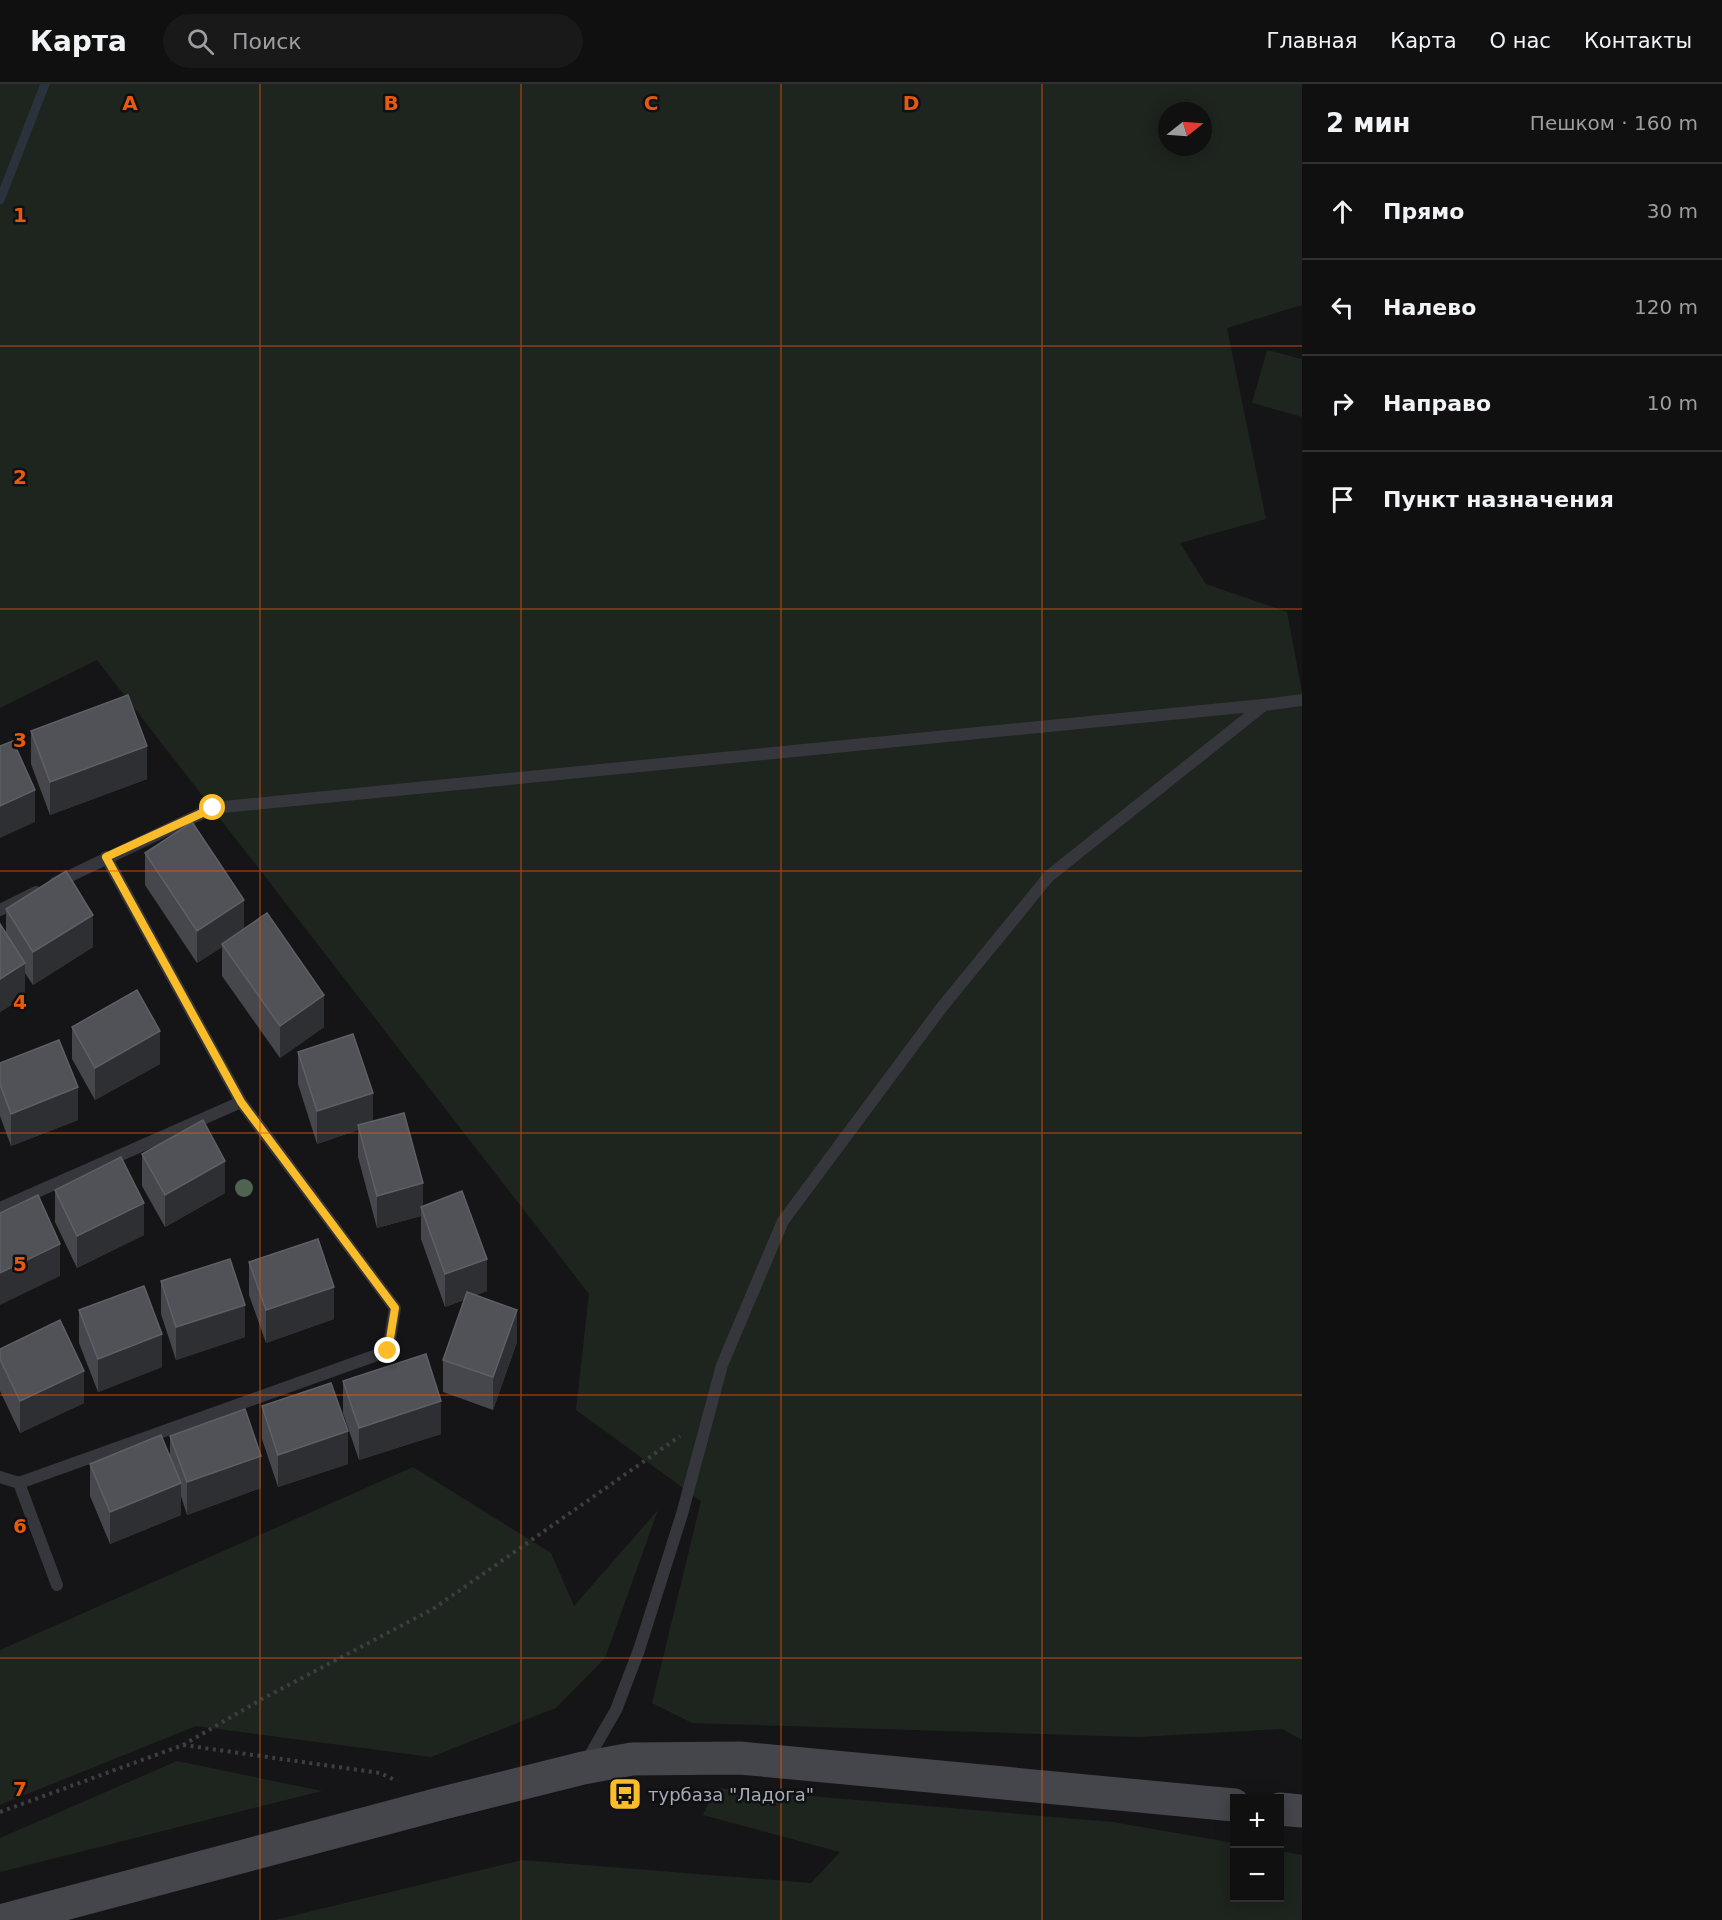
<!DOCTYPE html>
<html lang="ru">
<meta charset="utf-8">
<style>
body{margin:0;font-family:"DejaVu Sans",sans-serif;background:#19191a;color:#f1f3f6}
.controls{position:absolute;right:18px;bottom:18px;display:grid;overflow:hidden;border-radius:0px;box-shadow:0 3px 15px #0003}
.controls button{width:54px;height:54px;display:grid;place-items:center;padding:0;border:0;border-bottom:2px solid #303031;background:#101011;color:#f1f3f6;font:30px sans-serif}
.compass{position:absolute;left:1158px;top:18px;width:54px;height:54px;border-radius:50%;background:#101011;box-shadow:0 3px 15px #0003;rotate:73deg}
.stop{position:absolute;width:18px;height:18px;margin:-14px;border:4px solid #fbbc29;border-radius:50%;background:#fff}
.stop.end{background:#fbbc29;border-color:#fff;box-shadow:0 2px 6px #0008}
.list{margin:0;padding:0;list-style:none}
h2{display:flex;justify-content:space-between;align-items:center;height:78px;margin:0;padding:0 24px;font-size:26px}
h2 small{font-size:20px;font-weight:400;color:#9c9d9f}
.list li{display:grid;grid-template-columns:39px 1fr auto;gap:18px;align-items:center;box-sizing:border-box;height:96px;padding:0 24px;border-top:2px solid #303031}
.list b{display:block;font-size:22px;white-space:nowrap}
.list em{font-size:20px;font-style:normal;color:#9c9d9f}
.icon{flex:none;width:33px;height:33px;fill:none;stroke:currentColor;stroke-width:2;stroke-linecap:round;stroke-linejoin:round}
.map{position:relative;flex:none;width:1302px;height:1836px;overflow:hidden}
header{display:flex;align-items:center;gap:36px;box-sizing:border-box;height:84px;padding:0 30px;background:#101011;border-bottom:2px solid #303031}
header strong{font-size:28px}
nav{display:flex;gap:33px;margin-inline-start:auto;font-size:21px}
.search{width:420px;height:54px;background:#19191a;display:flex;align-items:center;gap:15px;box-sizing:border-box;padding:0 21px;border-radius:33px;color:#9c9d9f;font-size:22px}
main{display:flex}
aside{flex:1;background:#101011}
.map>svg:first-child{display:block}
.green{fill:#1d251e;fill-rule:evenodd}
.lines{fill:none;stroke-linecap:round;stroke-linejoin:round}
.stream{stroke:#2a333c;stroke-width:9}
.path{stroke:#3c3e43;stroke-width:4;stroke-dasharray:3 4.5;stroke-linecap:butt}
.lane{stroke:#36373c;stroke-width:12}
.secondary{stroke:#44464c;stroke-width:33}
.tree{fill:#4e6451}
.wall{fill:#46474c}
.shaded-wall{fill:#2e2f32}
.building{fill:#515258;stroke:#5e6067;stroke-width:1.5}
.route{stroke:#fbbc29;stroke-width:8}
.grid{fill:none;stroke:#e8590c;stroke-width:1.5;stroke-opacity:0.55}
.labels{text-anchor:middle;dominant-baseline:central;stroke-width:5;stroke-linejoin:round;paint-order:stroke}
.poi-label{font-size:18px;fill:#a6abb8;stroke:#101012;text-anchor:start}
.grid-label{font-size:20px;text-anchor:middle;font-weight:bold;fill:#e8590c;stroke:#101012;stroke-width:5;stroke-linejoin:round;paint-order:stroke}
</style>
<header>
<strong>Карта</strong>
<div class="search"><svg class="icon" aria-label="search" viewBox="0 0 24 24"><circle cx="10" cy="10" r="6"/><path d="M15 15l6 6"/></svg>Поиск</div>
<nav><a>Главная</a><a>Карта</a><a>О нас</a><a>Контакты</a></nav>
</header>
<main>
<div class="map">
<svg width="1302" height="1836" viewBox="0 0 1302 1836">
<rect width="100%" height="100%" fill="#151517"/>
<g class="green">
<path d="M0,0H1302V221L1227,244L1266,435L1180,459L1206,500L1287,528L1302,608V1656L1282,1645L1139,1653L692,1639L652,1619L701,1417L576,1326L589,1210L97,576L0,624ZM1167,27H1203V63H1167Z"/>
<polygon points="1267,266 1302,275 1302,333 1252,319"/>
<polygon points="413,1383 551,1469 574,1522 658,1426 605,1574 556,1624 431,1673 196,1642 0,1721 0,1566"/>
<polygon points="177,1677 322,1707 0,1788 0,1754"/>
<polygon points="716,1704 1113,1738 1234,1759 1234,1814 1280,1814 1280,1767 1302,1771 1302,1836 275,1836 522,1776 811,1799 840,1768 703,1731"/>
</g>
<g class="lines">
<polyline class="stream" points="0,116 45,0"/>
<g class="path">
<polyline points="183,1661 262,1615 433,1525 680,1352"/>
<polyline points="0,1728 183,1661 380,1689 397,1697"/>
</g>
<g class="lane">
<polyline points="55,799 213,724 1263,621"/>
<polyline points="0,826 36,808"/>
<polyline points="0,1124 241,1018"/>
<polyline points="0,1393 19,1399 57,1501"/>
<polyline points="19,1399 388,1267 395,1224 241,1018 106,773"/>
<polyline points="586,1678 616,1626 639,1566 682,1430 722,1281 783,1137 942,923 1049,792 1264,621 1302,616"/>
</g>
<g class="secondary">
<polyline points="1280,1725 1302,1727"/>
<polyline points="4,1836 443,1719 583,1684 632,1675 740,1674 1234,1721"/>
</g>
</g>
<circle class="tree" cx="244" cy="1104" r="9"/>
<g class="wall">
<polygon points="31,647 147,695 50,731 31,680"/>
<polygon points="145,769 244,845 324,943 280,974 222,892 222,863 197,879 145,801"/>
<polygon points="6,825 93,863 33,901 25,889 25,912 0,928 0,840 6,848"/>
<polygon points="72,943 160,980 95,1016 72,975"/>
<polygon points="298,968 373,1037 423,1122 487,1207 476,1211 517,1258 493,1326 443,1308 443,1276 464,1216 445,1223 421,1155 421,1132 377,1144 358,1073 358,1046 317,1060 298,1000"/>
<polygon points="0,979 78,1036 11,1062 0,1032"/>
<polygon points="142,1070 225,1109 165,1143 142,1102"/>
<polygon points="55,1106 144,1151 77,1184 55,1138"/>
<polygon points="249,1178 334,1235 266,1259 249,1211"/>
<polygon points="161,1197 245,1253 176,1276 161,1230"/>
<polygon points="79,1226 162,1283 98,1308 79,1259"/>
<polygon points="0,1265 84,1319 20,1349 0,1307"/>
<polygon points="343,1297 441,1350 359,1376 343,1329"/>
<polygon points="262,1322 348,1380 278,1403 262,1355"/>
<polygon points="170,1352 261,1404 187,1431 181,1412 181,1431 110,1460 90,1412 90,1380 170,1374"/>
</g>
<g class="shaded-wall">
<polygon points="147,662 147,695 50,731 50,698"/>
<polygon points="35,706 35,738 0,754 0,722"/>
<polygon points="244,816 244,848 222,860 222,863 197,879 197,847"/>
<polygon points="93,831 93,863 33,901 33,868"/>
<polygon points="25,879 25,912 0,928 0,895"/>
<polygon points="324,911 324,943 280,974 280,942"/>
<polygon points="160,947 160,980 95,1016 95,984"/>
<polygon points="78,1003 78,1036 11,1062 11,1030"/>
<polygon points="373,1009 373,1041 358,1041 358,1046 317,1060 317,1027"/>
<polygon points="225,1077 225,1109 165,1143 165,1111"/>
<polygon points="423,1099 423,1130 421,1123 421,1132 377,1144 377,1112"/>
<polygon points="144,1119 144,1151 77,1184 77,1152"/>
<polygon points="60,1160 60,1192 0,1221 0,1189"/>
<polygon points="487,1175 487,1207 445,1223 445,1190"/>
<polygon points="334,1203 334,1235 266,1259 266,1226"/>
<polygon points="245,1221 245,1253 176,1276 176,1243"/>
<polygon points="517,1226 517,1258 493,1326 493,1293"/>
<polygon points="162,1250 162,1283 98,1308 98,1275"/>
<polygon points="84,1287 84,1319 20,1349 20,1317"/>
<polygon points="441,1317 441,1350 359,1376 359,1344"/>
<polygon points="348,1347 348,1380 278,1403 278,1371"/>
<polygon points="261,1372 261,1404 187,1431 187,1398"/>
<polygon points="181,1399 181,1431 110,1460 110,1428"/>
</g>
<g class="building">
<polygon points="128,611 147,662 50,698 31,647"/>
<polygon points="13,657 35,706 0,722 0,662"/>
<polygon points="192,738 244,816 197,847 145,769"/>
<polygon points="66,787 93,831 33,868 6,825"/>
<polygon points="267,829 324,911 280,942 222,860"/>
<polygon points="0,840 25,879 0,895"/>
<polygon points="137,906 160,947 95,984 72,943"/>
<polygon points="353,950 373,1009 317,1027 298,968"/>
<polygon points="59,956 78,1003 11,1030 0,1000 0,979"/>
<polygon points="404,1029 423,1099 377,1112 358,1041"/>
<polygon points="203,1036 225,1077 165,1111 142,1070"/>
<polygon points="121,1073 144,1119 77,1152 55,1106"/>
<polygon points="462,1107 487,1175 445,1190 421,1123"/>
<polygon points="38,1111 60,1160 0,1189 0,1129"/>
<polygon points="318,1155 334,1203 266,1226 249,1178"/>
<polygon points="230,1175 245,1221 176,1243 161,1197"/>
<polygon points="144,1202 162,1250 98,1275 79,1226"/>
<polygon points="467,1208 517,1226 493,1293 443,1276"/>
<polygon points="60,1236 84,1287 20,1317 0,1275 0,1265"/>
<polygon points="426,1270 441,1317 359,1344 343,1297"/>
<polygon points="331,1299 348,1347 278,1371 262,1322"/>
<polygon points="245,1325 261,1372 187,1398 170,1352"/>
<polygon points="161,1351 181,1399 110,1428 90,1380"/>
</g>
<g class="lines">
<polyline class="route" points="213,724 106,773 241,1018 395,1224 388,1267"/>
</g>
<path class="grid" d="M260,0V1836M521,0V1836M781,0V1836M1042,0V1836M0,262H1302M0,525H1302M0,787H1302M0,1049H1302M0,1311H1302M0,1574H1302"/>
<defs>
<symbol id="bus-square" viewBox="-11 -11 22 22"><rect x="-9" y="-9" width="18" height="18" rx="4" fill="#fbbc29" stroke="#101012"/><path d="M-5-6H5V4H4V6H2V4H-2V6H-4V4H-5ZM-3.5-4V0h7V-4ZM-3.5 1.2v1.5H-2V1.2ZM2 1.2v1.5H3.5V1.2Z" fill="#111"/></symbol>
</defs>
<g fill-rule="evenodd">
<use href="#bus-square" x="606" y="1691" width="38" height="38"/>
</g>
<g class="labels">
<g class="poi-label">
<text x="648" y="1710">турбаза "Ладога"</text>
</g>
</g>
<g class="grid-label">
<text x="130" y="26">A</text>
<text x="391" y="26">B</text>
<text x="651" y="26">C</text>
<text x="911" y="26">D</text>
<text x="20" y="138">1</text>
<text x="20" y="400">2</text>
<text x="20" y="663">3</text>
<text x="20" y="925">4</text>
<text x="20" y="1187">5</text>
<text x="20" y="1449">6</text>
<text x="20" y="1712">7</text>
</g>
</svg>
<div class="controls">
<button>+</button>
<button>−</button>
</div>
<svg class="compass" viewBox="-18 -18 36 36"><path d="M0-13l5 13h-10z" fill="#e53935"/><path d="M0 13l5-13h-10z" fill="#9c9d9f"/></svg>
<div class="stop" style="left:213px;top:724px"></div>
<div class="stop end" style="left:388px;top:1267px"></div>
</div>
<aside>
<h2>2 мин<small>Пешком · 160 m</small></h2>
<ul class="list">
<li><svg class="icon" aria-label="ahead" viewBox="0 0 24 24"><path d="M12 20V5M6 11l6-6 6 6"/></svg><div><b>Прямо</b></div><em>30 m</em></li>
<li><svg class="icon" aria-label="left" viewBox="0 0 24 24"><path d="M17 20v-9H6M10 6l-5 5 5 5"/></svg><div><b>Налево</b></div><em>120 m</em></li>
<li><svg class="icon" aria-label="right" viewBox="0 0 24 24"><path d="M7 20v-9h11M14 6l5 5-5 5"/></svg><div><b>Направо</b></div><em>10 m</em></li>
<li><svg class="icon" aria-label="arrive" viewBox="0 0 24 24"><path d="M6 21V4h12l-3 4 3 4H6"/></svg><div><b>Пункт назначения</b></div></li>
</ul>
</aside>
</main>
